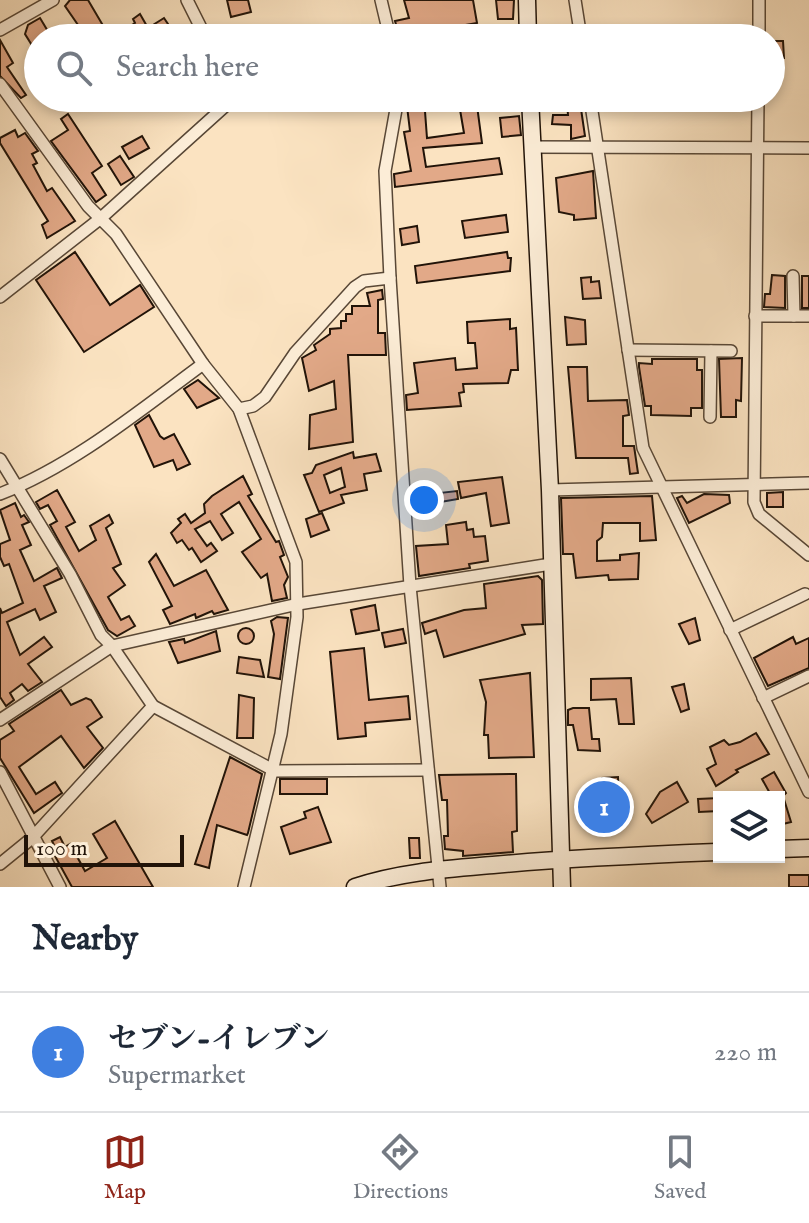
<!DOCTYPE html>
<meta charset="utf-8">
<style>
body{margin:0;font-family:"IM FELL English","Noto Serif JP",serif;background:#f2f2f3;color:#1f2937}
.controls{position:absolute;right:24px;bottom:24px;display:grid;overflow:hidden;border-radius:0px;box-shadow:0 4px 12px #0003}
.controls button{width:72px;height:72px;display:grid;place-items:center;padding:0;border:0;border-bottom:2px solid #e0e1e3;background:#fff;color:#1f2937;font:40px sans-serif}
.scale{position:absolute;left:24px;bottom:20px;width:160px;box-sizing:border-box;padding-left:8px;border:4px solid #211308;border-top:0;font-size:22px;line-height:28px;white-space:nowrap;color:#211308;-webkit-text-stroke:6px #fcedd7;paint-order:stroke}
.you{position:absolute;left:424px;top:500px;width:28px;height:28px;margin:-20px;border:6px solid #fff;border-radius:50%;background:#1a73e8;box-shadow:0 0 0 12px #1a73e833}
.badge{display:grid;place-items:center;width:52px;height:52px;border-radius:50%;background:#8f2418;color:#fff;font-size:26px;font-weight:700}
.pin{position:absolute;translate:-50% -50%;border:4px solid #fff;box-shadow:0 2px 8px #0006}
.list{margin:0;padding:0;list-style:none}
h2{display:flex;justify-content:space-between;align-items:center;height:104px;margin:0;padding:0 32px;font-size:34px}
h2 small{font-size:26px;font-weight:400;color:#747a83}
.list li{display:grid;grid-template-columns:52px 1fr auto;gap:24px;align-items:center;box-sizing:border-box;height:120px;padding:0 32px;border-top:2px solid #e0e1e3}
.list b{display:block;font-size:30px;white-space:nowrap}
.list p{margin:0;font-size:26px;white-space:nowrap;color:#747a83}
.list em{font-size:26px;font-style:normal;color:#747a83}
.icon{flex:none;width:44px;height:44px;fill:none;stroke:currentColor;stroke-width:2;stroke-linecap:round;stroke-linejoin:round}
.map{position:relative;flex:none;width:809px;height:887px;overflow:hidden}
.search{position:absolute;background:#fff;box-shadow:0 4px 12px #0003;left:24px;right:24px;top:24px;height:88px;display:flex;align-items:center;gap:20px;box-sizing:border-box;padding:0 28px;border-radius:44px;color:#747a83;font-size:30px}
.sheet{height:224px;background:#fff}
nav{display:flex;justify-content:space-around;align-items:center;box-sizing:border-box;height:112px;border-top:2px solid #e0e1e3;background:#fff;font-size:22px;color:#747a83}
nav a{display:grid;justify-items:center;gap:4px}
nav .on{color:#8f2418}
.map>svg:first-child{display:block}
.building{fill:#e2a988;stroke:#211308;stroke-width:2;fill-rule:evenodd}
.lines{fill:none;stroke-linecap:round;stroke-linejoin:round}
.street-casing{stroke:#584736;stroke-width:14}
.secondary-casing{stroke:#211308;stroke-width:19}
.street{stroke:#fcedd7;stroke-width:11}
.secondary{stroke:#fcedd7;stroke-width:16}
</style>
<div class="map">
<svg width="809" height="887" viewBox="0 0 809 887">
<rect width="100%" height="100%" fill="#fbe3c1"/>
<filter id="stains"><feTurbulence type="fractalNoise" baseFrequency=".0025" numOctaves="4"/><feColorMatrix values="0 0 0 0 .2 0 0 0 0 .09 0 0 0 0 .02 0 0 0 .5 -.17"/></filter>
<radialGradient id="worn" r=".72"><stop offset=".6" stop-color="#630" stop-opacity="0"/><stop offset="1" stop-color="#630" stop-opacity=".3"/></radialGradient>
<g class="building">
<polygon points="70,0 88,0 108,34 87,38 65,6"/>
<polygon points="227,0 248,0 251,12 231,17"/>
<polygon points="404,0 473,0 477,23 465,25 468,38 451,38 450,32 432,34 433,38 400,38 395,21 409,18"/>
<polygon points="496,0 514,0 513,19 498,19"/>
<polygon points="140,14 148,28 164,18 170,27 153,38 111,38 135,23 133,19"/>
<polygon points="40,18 52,38 38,38 38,55 25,34 28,25"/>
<polygon points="0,40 13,63 7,67 26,95 21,98 0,76"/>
<polygon points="771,41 783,41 784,58 771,58"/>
<polygon points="406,98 424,98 427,138 464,133 458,98 476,98 482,143 423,148 426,167 499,158 502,174 395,187 394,174 411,171 404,132 410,131"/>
<polygon points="580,102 585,136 571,139 571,125 552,124 553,115 568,115 567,103"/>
<polygon points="68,114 102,166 92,173 106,195 96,202 51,141 68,130 61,119"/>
<polygon points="519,116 521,135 502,137 500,118"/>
<polygon points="15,130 18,137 25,133 38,151 32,154 37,163 33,165 47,191 52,188 75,221 47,238 42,225 48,221 0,143 0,138"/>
<polygon points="142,136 149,148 129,159 122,147"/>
<polygon points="120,156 134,177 121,185 108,164"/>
<polygon points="593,171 596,218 574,220 574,215 559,212 556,178"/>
<polygon points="506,215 508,232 465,238 462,221"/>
<polygon points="417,226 419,242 402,245 400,229"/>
<polygon points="75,252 110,305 140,285 154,307 84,352 36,280"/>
<polygon points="507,252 508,258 511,258 510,271 417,283 415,266"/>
<polygon points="772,275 785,276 785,308 764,307 765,294 770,294"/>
<rect x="802" y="276" width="7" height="32"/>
<polygon points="591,277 591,282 599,281 601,298 583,299 581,278"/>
<polygon points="382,290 383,299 378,300 378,333 385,333 386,355 348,355 353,442 309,449 310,415 336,409 334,381 309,391 302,358 316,350 314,345 330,334 330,329 341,328 341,321 346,321 346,314 352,314 352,306 370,306 367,293"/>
<polygon points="565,317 585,320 586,344 567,345"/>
<polygon points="510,319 510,329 516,328 518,370 511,370 508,383 463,384 464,392 459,393 461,406 407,410 406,395 418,393 414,363 455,358 456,370 477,368 475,343 468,343 467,322"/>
<polygon points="742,358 741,401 736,400 736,417 721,417 719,359"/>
<polygon points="652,359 697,359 697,370 702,370 702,408 691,408 691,416 651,415 651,406 645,406 639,367 639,363 652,364"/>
<polygon points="568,367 587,367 588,401 627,400 629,415 623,416 623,446 634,446 638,473 630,474 628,458 576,458"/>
<polygon points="198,380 219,398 197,408 184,389"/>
<polygon points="149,415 160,436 164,439 174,434 190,464 177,470 173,460 154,467 135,425"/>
<path d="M353,452L354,458L376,454L381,471L364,474L367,490L341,495L344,503L319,512L304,475L312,473L316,465ZM341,468L345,487L330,493L324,475Z"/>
<polygon points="243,476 252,494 248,496 276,542 279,541 284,555 280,557 288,577 284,585 287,598 272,601 267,574 261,578 242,552 261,539 239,502 221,514 233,533 222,540 210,521 195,529 207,546 211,543 217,551 201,562 192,548 189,550 182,540 177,543 171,533 181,523 178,519 185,514 191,523 205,513 204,504 212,496"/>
<polygon points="502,477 509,523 491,526 486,493 461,498 458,482"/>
<polygon points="57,490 75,522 66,527 79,551 96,540 90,526 109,515 113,523 106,528 121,564 113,568 125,585 108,597 121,620 129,616 135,626 117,636 108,630 50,525 57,521 48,505 40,509 36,502"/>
<polygon points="457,491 458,499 423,505 421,495"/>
<polygon points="783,492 783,507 767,507 767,493"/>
<polygon points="704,494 729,495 730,503 689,523 677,498 682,496 687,503"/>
<polygon points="652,496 656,540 640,541 640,523 603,523 602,537 597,541 597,561 620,560 620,555 639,553 638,579 609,580 608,575 576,578 573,554 563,554 561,498"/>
<polygon points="15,503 21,517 24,515 29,522 22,525 31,545 20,550 34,581 57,568 62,578 44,586 56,612 40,620 35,609 7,622 20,655 44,637 52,647 28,664 42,682 28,691 22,684 10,693 14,700 6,706 0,697 0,608 2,613 23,603 9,564 4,566 0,557 0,544 10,540 0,510"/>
<polygon points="322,513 329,530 311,537 306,519"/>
<polygon points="466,522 467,530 473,529 474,537 485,536 488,561 469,564 470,568 419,576 416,546 448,544 446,525"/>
<polygon points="156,554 174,586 206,570 228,610 214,614 212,611 196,618 195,614 170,624 163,610 172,606 149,562"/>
<polygon points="538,576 542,580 543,624 522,625 525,634 444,657 436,630 425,634 422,623 464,610 486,608 484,584"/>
<polygon points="375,605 379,630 356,634 351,610"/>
<polygon points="277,617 288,618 280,679 268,677 274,634 271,621"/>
<polygon points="695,618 700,640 689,644 679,624"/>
<circle cx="246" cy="636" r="8"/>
<polygon points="403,629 406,643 385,647 382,633"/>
<polygon points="216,631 220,651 178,663 169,642 184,639 185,643"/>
<polygon points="793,637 796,644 809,638 809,668 768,686 754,658"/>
<polygon points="364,648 369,700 408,696 410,719 365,723 366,736 338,739 330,652"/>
<polygon points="239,657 260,660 264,677 237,673"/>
<polygon points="530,673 534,757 489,758 488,735 484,735 486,702 480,680"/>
<polygon points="631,678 634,724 619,724 616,699 591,700 591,679"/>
<polygon points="684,684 689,709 681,712 672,687"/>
<polygon points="61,690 71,705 86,698 91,700 102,717 87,727 103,748 84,768 61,736 19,767 36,794 55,782 62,793 34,813 0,758 0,740 14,731 9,724"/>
<polygon points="239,695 254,698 253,738 237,738"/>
<polygon points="573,708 589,708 592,739 599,739 600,751 578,750 573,725 568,725 568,710"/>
<polygon points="756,733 769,754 736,770 738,772 716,786 707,769 716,764 710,747 724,740 729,745 740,742"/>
<polygon points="230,757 262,774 248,833 247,835 217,825 209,868 195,864"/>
<polygon points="774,772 786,793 783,796 791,822 779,825 779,797 772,797 762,779"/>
<polygon points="516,774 517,831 512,832 513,852 463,856 463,851 445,849 444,836 448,836 447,800 442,800 439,775"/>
<polygon points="618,777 619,809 601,810 602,778"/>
<rect x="280" y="779" width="47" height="15"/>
<polygon points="677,782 688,802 652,823 646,814 660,792"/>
<polygon points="719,798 719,811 699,812 698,799"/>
<polygon points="318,807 331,842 290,854 281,827 306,818 304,812"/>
<polygon points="115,821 153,887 72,887 50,847 54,845 52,841 60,837 65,847 70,844 85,871 107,858 93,834"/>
<polygon points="409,838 419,838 420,858 410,858"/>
<rect x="789" y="875" width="20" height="12"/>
</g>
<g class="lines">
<defs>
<g id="street">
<polyline points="187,0 206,38"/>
<polyline points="381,0 390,38"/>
<polyline points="575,0 581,38"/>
<polyline points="0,30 53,0"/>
<polyline points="759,38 759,0"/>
<polyline points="0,84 88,206 116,234 203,364 239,409 296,562 297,617 281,734 244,887"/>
<polyline points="398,98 385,171 390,278 410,586 440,887"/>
<polyline points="590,98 643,448 809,792"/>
<polyline points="758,98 754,502 759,514 809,555"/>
<polyline points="531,147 809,148"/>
<polyline points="793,276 794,316"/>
<polyline points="0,297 101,218 234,98"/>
<polyline points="755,316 809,316"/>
<polyline points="628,350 731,351"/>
<polyline points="239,409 253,406 265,397 295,353 355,287 364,281 390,278"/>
<polyline points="710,417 711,351"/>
<polyline points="0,459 70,574 101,635 112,646 153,706 275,771 428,770"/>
<polyline points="550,490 809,483"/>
<path d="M0,494C74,465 139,411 203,364"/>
<polyline points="730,630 805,594"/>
<polyline points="763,698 809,676"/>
<polyline points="0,720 112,646 298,604 551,564"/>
<polyline points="0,772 60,887"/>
<polyline points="0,864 32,838 153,706"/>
</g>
<g id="secondary">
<polyline points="527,0 528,38"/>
<polyline points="530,98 550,490 562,887"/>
<polyline points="779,849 809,848"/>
<path d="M355,887C400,872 446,869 493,865C568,858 644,855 719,852"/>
</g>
</defs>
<use href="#street" class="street-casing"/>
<use href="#secondary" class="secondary-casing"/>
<use href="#street" class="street"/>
<use href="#secondary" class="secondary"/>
</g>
<rect width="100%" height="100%" filter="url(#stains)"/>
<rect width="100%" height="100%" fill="url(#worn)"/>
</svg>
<div class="controls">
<button><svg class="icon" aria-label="layers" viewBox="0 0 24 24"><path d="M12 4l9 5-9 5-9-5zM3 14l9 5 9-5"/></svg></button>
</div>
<div class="scale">100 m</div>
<div class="you"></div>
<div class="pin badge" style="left:604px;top:807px;background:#3f7fe0">1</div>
<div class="search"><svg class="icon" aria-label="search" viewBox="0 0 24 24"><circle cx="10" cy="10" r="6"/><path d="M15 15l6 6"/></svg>Search here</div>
</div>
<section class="sheet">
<h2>Nearby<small></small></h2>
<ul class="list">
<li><span class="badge" style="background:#3f7fe0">1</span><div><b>セブン-イレブン</b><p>Supermarket</p></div><em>220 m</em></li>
</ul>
</section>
<nav>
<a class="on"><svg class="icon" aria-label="map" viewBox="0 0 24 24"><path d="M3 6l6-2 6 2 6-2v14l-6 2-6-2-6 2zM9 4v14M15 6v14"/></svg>Map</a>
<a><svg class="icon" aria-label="directions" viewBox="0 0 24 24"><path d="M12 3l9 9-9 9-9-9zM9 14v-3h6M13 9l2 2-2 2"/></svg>Directions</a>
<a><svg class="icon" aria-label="saved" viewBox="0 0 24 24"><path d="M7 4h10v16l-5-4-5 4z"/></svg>Saved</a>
</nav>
